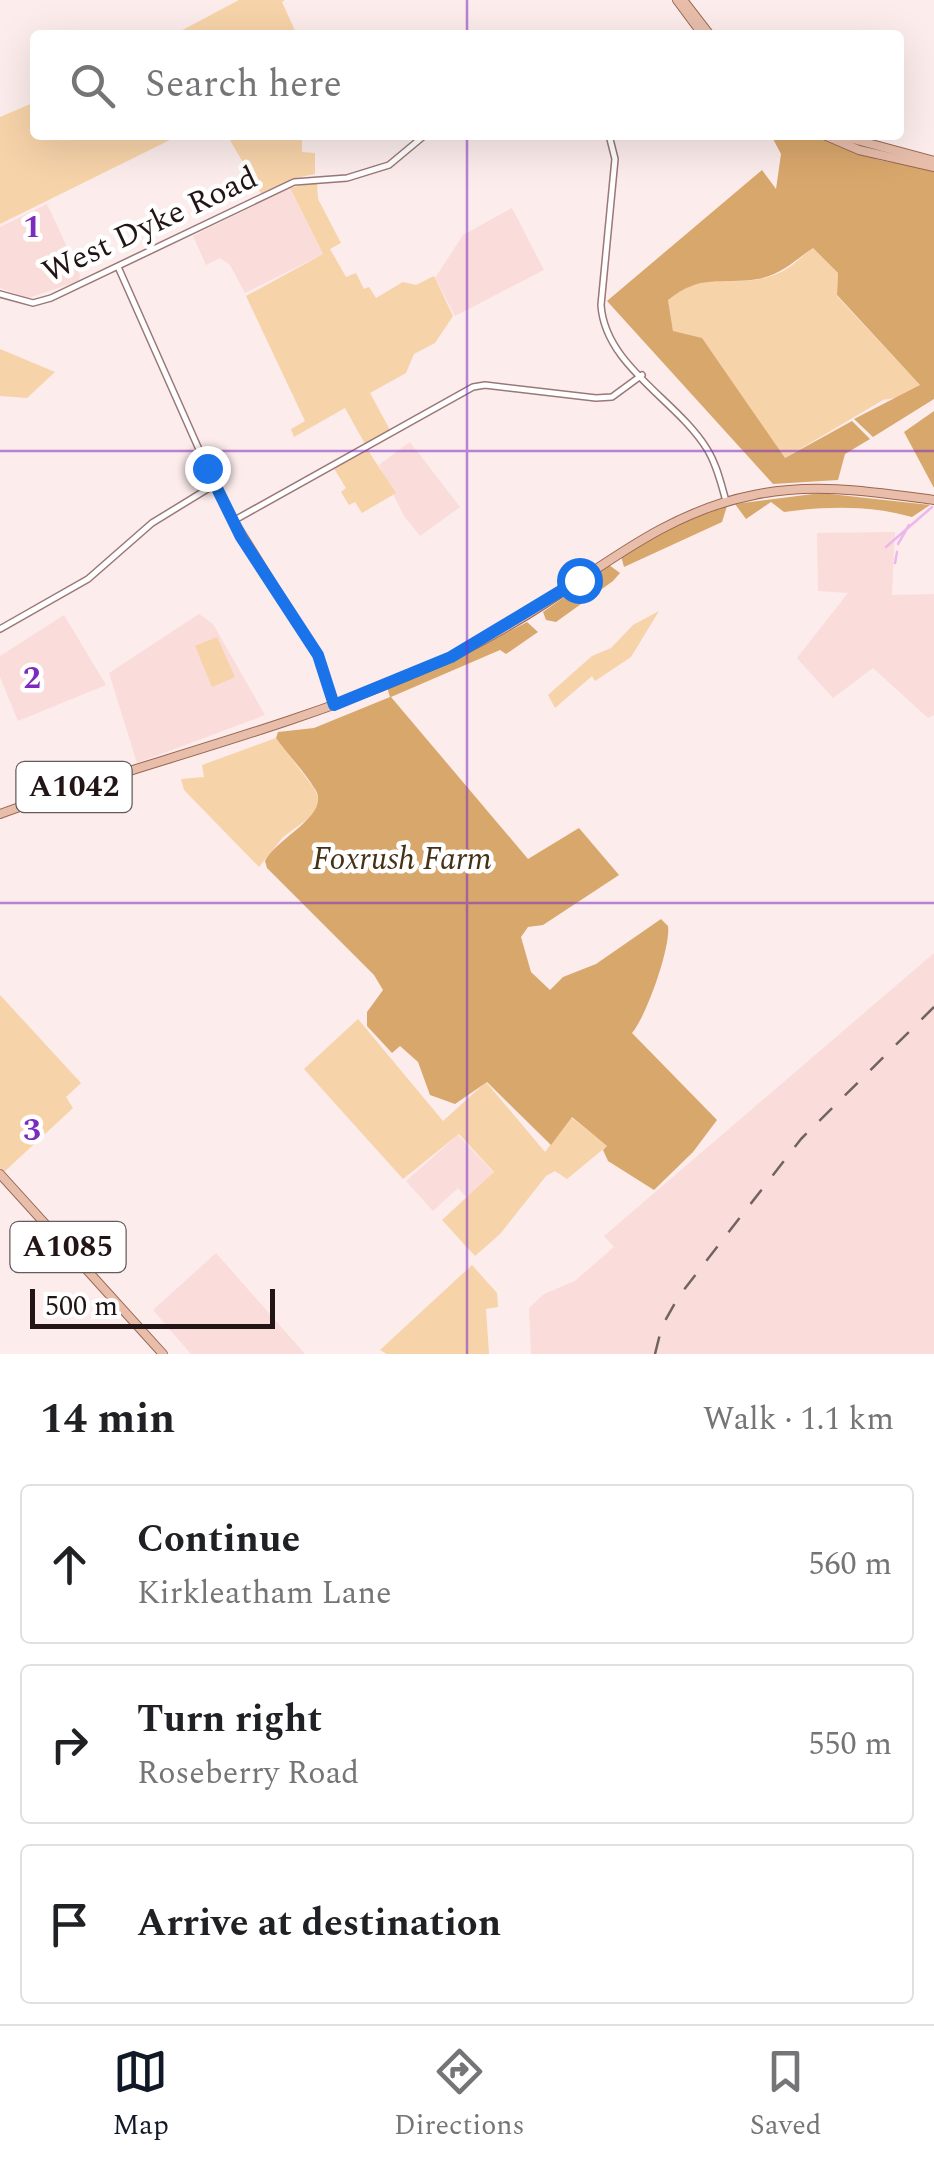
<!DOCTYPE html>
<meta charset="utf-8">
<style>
body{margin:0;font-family:Spectral,serif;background:#f6f6f6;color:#202124}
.scale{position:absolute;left:30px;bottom:25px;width:245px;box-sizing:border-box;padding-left:10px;border:5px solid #231515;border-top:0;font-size:28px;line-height:35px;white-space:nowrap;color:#231515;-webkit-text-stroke:8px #fff;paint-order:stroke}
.stop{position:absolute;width:30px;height:30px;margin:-22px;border:8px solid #1a73e8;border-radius:50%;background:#fff}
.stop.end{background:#1a73e8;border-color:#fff;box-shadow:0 2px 10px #0008}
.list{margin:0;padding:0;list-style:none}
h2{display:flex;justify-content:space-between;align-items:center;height:130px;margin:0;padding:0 40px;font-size:42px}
h2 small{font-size:32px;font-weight:400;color:#757577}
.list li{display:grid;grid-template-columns:65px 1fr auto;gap:30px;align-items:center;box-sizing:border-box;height:160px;margin:0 20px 20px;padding:0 20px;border:2px solid #e0e0e0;border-radius:10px}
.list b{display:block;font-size:38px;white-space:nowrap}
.list p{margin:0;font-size:32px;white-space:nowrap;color:#757577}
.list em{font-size:32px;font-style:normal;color:#757577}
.icon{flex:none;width:55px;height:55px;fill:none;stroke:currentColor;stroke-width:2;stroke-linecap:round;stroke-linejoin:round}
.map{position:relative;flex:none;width:934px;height:1354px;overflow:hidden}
.search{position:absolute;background:#fff;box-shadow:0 10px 40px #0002;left:30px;right:30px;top:30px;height:110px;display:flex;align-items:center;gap:25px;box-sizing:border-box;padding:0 35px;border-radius:10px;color:#757577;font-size:38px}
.sheet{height:670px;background:#fff}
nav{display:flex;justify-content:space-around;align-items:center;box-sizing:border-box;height:140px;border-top:2px solid #e0e0e0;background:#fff;font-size:28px;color:#757577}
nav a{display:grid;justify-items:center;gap:5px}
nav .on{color:#111827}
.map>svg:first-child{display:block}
.built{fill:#fadcdb}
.green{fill:#f7d3a9}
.forest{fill:#d8a76c}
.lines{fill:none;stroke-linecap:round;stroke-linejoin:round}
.stream{stroke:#edb6ec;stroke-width:2.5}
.tertiary-casing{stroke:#9b7777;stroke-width:8}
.primary-casing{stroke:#996652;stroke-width:10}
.tertiary{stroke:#fff;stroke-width:5}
.primary{stroke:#e8beab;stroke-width:8}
.rail{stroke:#726363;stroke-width:2.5;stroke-dasharray:18 18;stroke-linecap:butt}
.route{stroke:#1a73e8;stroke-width:12}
.grid{fill:none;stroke:#7b2cbf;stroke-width:2.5;stroke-opacity:0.55}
.labels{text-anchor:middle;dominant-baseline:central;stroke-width:9;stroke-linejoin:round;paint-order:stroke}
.shield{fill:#fff;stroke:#655b5b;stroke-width:2.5}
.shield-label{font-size:30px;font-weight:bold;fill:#231515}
.street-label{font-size:32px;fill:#231515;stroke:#fff}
.park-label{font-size:32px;font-style:italic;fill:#463116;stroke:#fff}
.grid-label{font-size:32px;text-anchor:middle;font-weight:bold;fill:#7b2cbf;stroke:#fff;stroke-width:9;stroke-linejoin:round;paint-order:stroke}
</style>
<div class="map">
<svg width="934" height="1354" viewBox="0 0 934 1354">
<rect width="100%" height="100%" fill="#fcecec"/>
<g class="built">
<polygon points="290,188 323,254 245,293 230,265 220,258 206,265 193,236"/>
<polygon points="47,204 80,275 79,281 28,298 0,288 0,227"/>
<polygon points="512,208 544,270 455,316 435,278 463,235"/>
<polygon points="410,442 460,507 420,536 404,516 379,465"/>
<polygon points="895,532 892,595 934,594 934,715 928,718 873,668 833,698 797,658 848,593 818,591 817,533"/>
<polygon points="199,614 213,624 265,715 137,763 109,673"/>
<polygon points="64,615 106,685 18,721 0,677 0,656"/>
<polygon points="934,953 934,1354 531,1354 529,1308 544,1294 575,1281 614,1247 604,1236"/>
<polygon points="458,1135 494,1173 467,1198 458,1188 433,1211 406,1181"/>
<polygon points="216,1253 305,1354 191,1354 153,1310"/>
</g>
<g class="green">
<polygon points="239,0 285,0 282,2 297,35 173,35"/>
<polygon points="35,102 35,135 180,135 0,224 0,117"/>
<polygon points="227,135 302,135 302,152 315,153 315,174 291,179 263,197"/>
<polygon points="317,182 318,199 341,243 330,249 346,277 356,273 364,289 369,287 376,298 403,282 416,285 434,276 453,316 435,343 414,354 406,373 370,393 390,430 365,444 345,408 294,437 291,429 305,421 246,296 323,254 290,188"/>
<path d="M813,248L838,273L837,296L920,385L901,397L883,400L785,458L673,331L668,300C712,264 739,293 781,272C792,267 803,255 813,248Z"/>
<polygon points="0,349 55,372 27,398 0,396"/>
<polygon points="367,449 396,493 362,513 355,502 349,505 341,492 346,488 333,467"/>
<polygon points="659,611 631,657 595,681 592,676 555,708 548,695 592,656 611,648 633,625"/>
<polygon points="217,637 235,677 212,687 195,646"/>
<polygon points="276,738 314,788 320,802 316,813 283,837 259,867 184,790 181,779 204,777 202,765"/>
<polygon points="0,995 81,1083 66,1097 73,1108 4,1172 0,1168"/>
<polygon points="358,1019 443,1121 486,1082 545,1152 571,1117 607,1146 567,1179 555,1171 546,1176 500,1234 475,1256 442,1220 494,1172 459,1134 403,1179 304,1069"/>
<polygon points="472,1265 497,1293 498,1307 486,1309 489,1354 387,1354 380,1350"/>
</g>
<g class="forest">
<path d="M771,135H817L879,160L934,170V399L873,437L854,419L920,385L837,295L838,273L813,248C795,260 781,275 758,279C719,285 702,273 668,300L673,331L702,338L785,458L852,421L870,439L845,454L838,480L773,484L607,301L762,170L776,189L781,154Z"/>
<polygon points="934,411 934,488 904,432"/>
<path d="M821,493L930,505L912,517C869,505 827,506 784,512L771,502L746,519L735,504Z"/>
<polygon points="727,506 722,522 624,567 621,556 657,532"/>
<polygon points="609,565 620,573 613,581 556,622 546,620 543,612"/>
<path d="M527,622L538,632L506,654L500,650L391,697L528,859L579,828L619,875L543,925L528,927L521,937L531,972L550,990L563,977L596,964L661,919L668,926C671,947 646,1017 632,1033L717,1120L693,1152L654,1190L608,1161L603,1150L607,1146L572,1117L551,1145L487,1082L455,1104L430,1095L418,1062L400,1046L392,1053L367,1026V1012L383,990L374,975L267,868L265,861C276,838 332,815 315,789C304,771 288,755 276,738L278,732L314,728L390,697L387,687L458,658Z"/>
</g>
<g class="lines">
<g class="stream">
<polyline points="898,544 909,525"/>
<polyline points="886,547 932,507"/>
<polyline points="895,563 897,552"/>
</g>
<defs>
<g id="tertiary">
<path d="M609,135L615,159L601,305C605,366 677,400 707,449C717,465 721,484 726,501"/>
<polyline points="119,269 221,499 318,655 333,704"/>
<polyline points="0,294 33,303 51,298 294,182 347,178 389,165 425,135"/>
<polyline points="233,521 473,387 485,385 596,398 612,397 642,375"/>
<polyline points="0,629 88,579 152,523 214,485"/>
</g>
<g id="primary">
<polyline points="677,0 703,35"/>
<polyline points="683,0 710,35"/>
<polyline points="824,135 859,150 934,167"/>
<polyline points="838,135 934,161"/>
<path d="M0,814C135,765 275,732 408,676C454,657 499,633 541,606C610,561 671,511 754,495C814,482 874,492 934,500"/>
<polyline points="0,1174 163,1354"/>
</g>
</defs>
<use href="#tertiary" class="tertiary-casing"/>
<use href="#primary" class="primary-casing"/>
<use href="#tertiary" class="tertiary"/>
<use href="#primary" class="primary"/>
<polyline class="rail" points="655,1354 662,1326 679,1296 801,1139 934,1007"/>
</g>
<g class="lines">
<polyline class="route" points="207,468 241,537 318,655 334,705 451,657 579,580"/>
</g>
<path class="grid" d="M467,0V35M467,135V1354M0,451H934M0,903H934"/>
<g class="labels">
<g class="shield">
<rect x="16.5" y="762" width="115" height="50" rx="8"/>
<rect x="10.5" y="1222" width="115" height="50" rx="8"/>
</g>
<g class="shield-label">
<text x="74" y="787">A1042</text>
<text x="68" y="1247">A1085</text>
</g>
<g class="street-label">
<text transform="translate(150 225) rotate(-25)">West Dyke Road</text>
</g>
<g class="park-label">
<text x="402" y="859">Foxrush Farm</text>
</g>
</g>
<g class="grid-label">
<text x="32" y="237">1</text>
<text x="32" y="688">2</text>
<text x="32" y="1140">3</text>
</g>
</svg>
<div class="scale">500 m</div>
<div class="stop" style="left:579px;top:580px"></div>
<div class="stop end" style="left:207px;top:468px"></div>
<div class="search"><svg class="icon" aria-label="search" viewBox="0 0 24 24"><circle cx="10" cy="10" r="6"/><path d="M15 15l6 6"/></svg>Search here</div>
</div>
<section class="sheet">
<h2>14 min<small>Walk · 1.1 km</small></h2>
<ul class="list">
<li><svg class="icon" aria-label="ahead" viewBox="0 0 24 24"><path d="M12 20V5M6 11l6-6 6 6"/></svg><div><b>Continue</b><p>Kirkleatham Lane</p></div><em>560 m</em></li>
<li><svg class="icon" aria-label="right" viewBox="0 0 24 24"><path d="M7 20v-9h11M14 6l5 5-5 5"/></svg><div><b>Turn right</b><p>Roseberry Road</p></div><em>550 m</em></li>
<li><svg class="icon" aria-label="arrive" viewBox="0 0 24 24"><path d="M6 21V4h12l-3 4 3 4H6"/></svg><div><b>Arrive at destination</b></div></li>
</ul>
</section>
<nav>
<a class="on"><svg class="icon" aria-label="map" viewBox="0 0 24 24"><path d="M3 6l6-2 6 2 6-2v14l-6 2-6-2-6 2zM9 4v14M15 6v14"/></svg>Map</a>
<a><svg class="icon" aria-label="directions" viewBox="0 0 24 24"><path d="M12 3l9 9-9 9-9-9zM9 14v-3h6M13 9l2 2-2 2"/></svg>Directions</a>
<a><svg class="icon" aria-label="saved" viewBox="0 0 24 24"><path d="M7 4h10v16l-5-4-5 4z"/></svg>Saved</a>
</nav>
